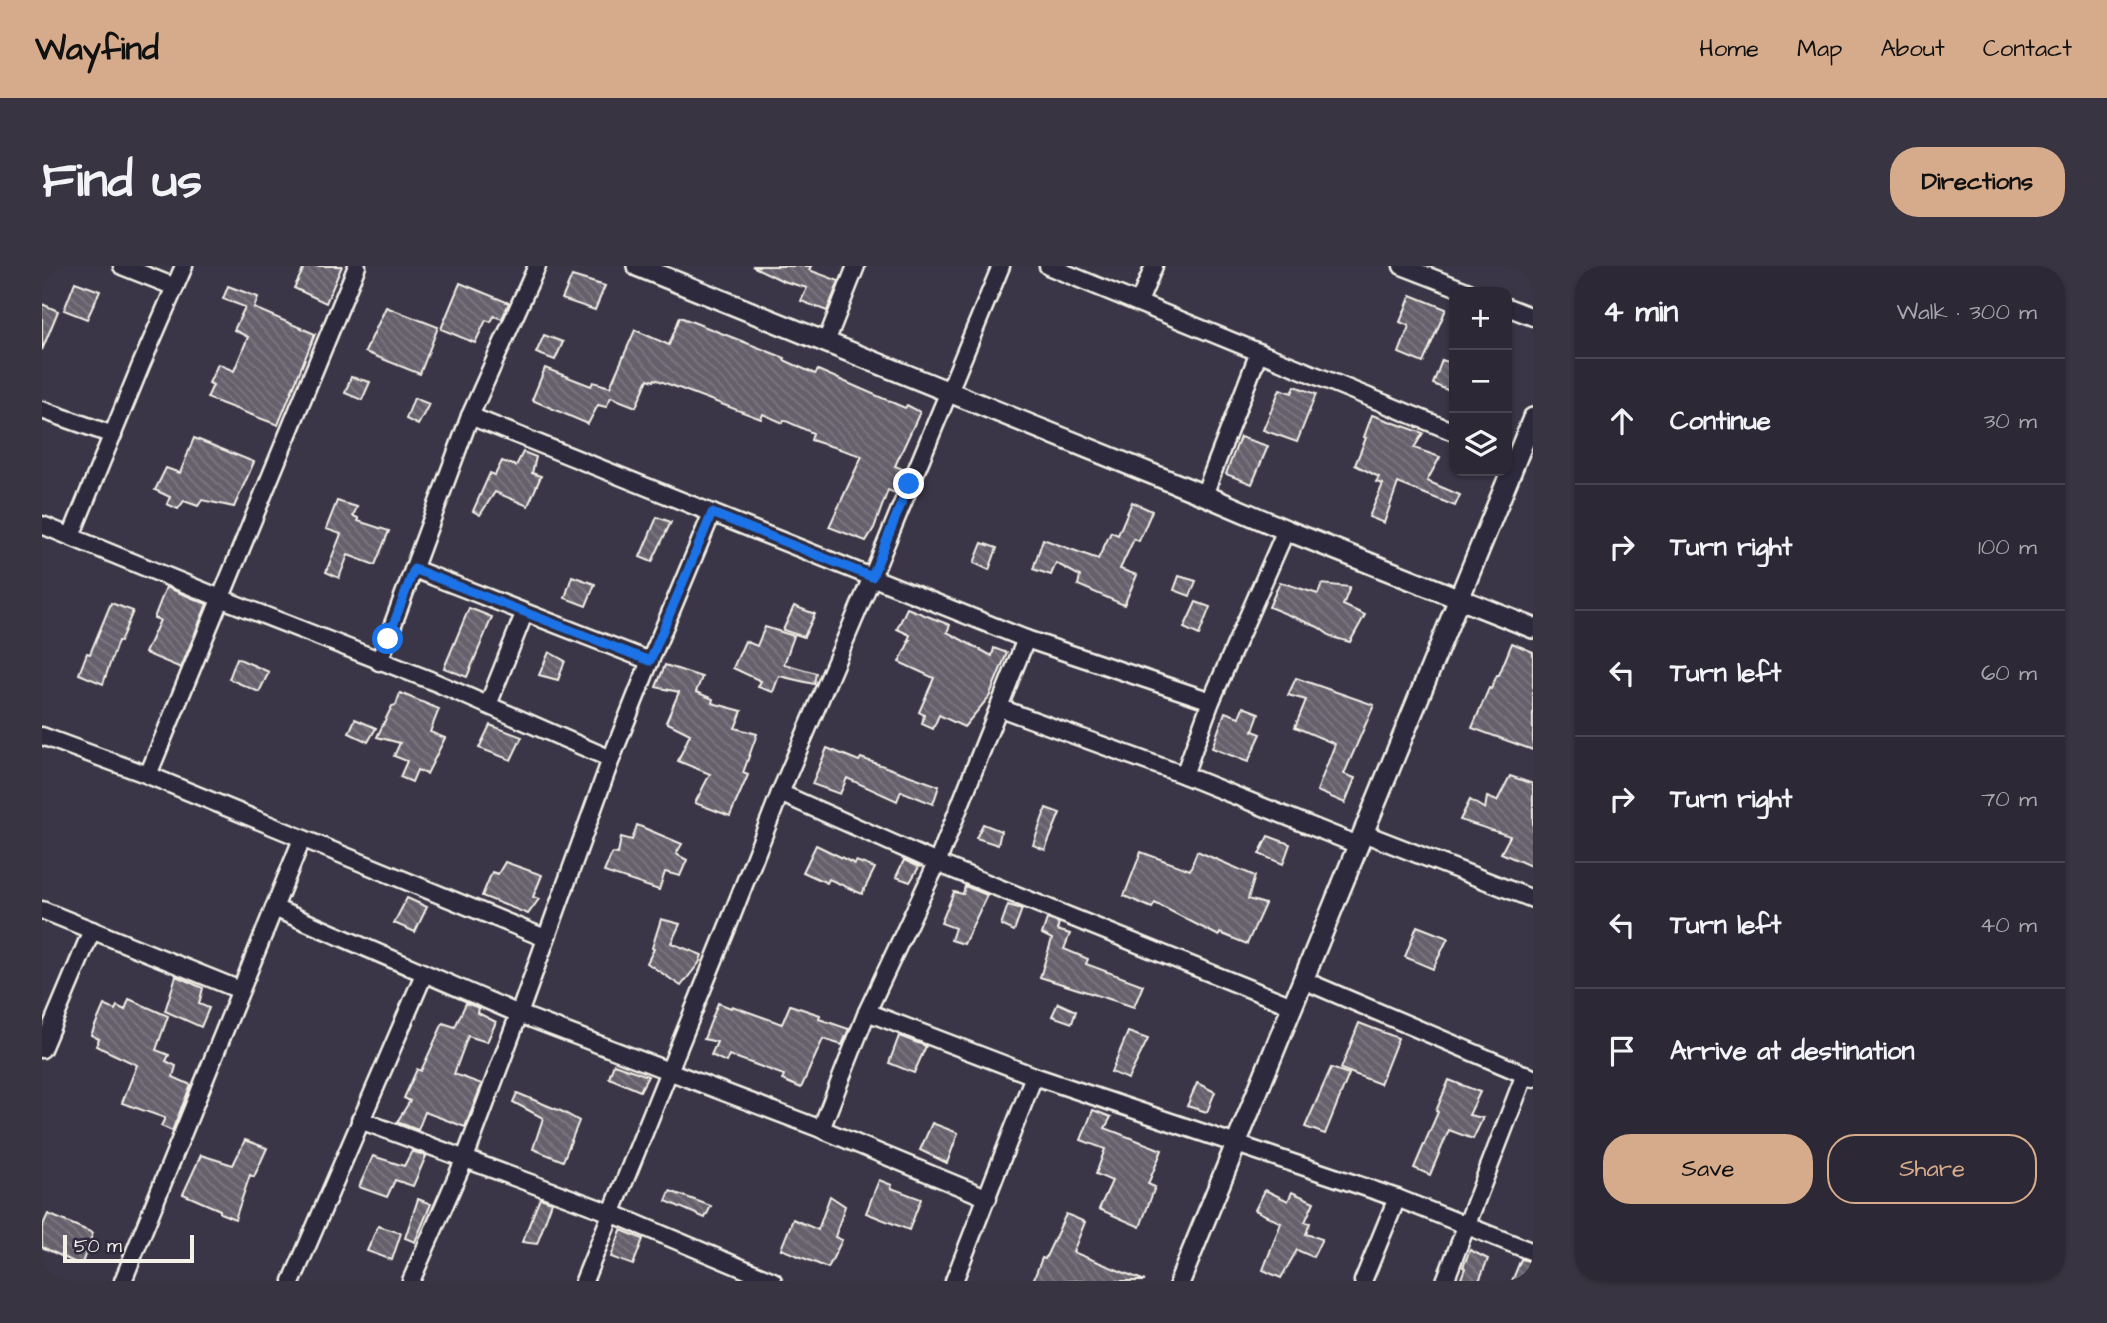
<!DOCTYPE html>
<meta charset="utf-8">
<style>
body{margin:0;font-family:"Architects Daughter",sans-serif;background:#383441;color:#f1f3f6}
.controls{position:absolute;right:21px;top:21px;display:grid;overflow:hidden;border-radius:14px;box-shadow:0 2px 5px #0004}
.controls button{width:63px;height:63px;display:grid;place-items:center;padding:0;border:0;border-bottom:2px solid #484450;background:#2c2835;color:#f1f3f6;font:35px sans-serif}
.scale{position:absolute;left:21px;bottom:18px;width:131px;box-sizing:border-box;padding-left:7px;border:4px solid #f4f1e8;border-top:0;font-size:19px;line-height:24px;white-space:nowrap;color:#f4f1e8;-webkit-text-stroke:5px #2f2a3d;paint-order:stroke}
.stop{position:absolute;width:21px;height:21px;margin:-16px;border:5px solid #1a73e8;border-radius:50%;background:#fff}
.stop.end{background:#1a73e8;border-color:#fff;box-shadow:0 2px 7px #0008}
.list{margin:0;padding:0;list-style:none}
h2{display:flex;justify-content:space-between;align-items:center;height:91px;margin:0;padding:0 28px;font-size:30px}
h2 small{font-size:23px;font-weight:400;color:#a6a6ad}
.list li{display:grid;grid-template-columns:46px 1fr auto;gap:21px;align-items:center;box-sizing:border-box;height:126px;padding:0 28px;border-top:2px solid #484450}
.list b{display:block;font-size:26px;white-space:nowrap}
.list em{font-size:23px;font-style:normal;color:#a6a6ad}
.actions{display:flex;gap:14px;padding:21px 28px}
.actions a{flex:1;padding:16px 0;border:2px solid #d6ab8b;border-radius:28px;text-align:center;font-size:24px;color:#d6ab8b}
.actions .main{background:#d6ab8b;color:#111}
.icon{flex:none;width:38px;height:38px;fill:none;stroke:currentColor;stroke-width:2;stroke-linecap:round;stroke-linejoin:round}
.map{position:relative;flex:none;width:1491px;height:1015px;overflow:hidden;border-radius:28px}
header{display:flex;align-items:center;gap:42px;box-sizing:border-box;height:98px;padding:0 35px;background:#d6ab8b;color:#111}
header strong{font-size:33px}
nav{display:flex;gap:38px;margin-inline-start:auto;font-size:24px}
.intro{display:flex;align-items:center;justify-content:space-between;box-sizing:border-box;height:168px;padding:0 42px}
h1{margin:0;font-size:49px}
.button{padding:18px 32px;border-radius:28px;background:#d6ab8b;color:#111;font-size:24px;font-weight:700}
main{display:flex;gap:42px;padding:0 42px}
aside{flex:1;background:#2c2835;border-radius:28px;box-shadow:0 2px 5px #0004}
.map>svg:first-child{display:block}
.building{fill:url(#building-back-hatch);stroke:#f4f1e8;stroke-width:2}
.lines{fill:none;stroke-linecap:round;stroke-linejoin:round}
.minor-casing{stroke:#f4f1e8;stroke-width:21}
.tertiary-casing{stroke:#f4f1e8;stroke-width:24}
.minor{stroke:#2f2a3d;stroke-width:16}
.tertiary{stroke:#2f2a3d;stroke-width:19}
.route{stroke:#1a73e8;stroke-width:9}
</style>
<header>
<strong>Wayfind</strong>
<nav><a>Home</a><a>Map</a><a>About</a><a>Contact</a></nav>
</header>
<div class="intro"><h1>Find us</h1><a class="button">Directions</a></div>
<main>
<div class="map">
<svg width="1491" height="1015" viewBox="0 0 1491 1015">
<defs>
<pattern id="building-back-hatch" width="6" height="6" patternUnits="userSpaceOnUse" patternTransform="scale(1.75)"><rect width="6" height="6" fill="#65616c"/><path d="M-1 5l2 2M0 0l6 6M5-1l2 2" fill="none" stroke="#7c7881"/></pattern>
</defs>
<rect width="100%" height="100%" fill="#3b3647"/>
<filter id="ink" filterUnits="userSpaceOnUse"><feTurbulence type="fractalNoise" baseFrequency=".0143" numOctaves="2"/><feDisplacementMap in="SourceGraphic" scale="14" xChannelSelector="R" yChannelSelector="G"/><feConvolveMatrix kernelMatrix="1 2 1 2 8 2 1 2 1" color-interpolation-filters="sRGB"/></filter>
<g filter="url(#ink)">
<g class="building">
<polygon points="263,0 300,0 284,37 252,22"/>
<polygon points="710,0 769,0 767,4 797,15 785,45 759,35 765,22 741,15"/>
<polygon points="530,10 563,20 553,44 520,33"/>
<polygon points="33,16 58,25 45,53 22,44"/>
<polygon points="418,17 467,37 460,53 452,50 449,56 444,54 433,77 399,63"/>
<polygon points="186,20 216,31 212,42 273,68 236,159 165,132 171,119 167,117 176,98 192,105 206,71 192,64 203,41 181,33"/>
<polygon points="1369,29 1404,43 1381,97 1357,87 1367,60 1358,56"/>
<polygon points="0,38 16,45 0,84"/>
<polygon points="344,41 396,61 378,108 323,86"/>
<polygon points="638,51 743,92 742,94 773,108 776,104 863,142 865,139 878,146 853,200 863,204 853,227 846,224 832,262 824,275 787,261 820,190 769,174 771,167 742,154 741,157 721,148 719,153 613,113 612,115 606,113 594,141 569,131 564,141 556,139 546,158 490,134 503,102 549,120 551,116 568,121 593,64 627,79"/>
<polygon points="502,69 521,76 513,94 494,87"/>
<polygon points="1400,94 1412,98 1412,127 1391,118"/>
<polygon points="309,111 328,116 320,134 303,127"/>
<polygon points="1253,120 1274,128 1255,176 1221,164 1238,123 1250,127"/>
<polygon points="372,132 387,138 376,159 364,153"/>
<polygon points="1330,149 1381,167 1372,182 1398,191 1385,215 1418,229 1413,240 1356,217 1342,257 1327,251 1341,218 1334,216 1337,211 1313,199 1324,172 1322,171"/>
<polygon points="1198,171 1226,180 1210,218 1184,208"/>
<polygon points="152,172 212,196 192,241 160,234 156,240 142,235 136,243 125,238 128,231 113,224 124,202 138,207"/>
<polygon points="481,186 494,191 490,207 499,210 486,240 453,226 438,249 431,245 448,207 453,209 460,195 474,200"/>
<polygon points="295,235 315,241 311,250 316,252 316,255 347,265 333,299 306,289 297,312 284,306 299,268 284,263"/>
<polygon points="1090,236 1110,245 1097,275 1092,273 1078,303 1095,309 1082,339 1036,319 1038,310 1014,297 1009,309 991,303 1001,273 1056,293 1069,266 1076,269"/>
<polygon points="615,251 629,256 610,296 598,291"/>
<polygon points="940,277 955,282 947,304 932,297"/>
<polygon points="530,310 553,318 544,340 523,332"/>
<polygon points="1137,310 1154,315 1148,330 1132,324"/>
<polygon points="1238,316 1276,328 1280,318 1308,321 1301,339 1323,349 1308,376 1290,371 1276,361 1227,341"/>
<polygon points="124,321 165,338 139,402 103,387 118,354 112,352"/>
<polygon points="1154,336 1168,341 1157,369 1142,362"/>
<polygon points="69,337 91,345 78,376 76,375 61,418 37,408 45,387 48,388"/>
<polygon points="752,340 773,348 762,371 741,364"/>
<polygon points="427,342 450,351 425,411 402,402"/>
<polygon points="865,342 908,359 905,366 950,390 952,382 965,387 947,431 922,461 897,449 891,463 880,458 882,449 877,446 892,412 857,396 868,374 866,374 868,369 855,363"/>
<polygon points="723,361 752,370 742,398 774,407 772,418 737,410 731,426 716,421 719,415 691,402 703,375 715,380"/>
<polygon points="1470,377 1491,386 1491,484 1430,462 1447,422 1449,423 1455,409 1457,409"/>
<polygon points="507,386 523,395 516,414 497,409"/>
<polygon points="195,392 227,406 217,426 187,413"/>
<polygon points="623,399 660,411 654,426 671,433 670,437 700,445 693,462 715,468 701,507 706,509 688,550 653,537 668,508 636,495 648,468 624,456 637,426 614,421"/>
<polygon points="1254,412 1332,439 1302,508 1313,512 1303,537 1275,525 1293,478 1253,461 1264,434 1246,429"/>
<polygon points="358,427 397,443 388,466 403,472 385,508 375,504 370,516 358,511 365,495 352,490 358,477 335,471 350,440 354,439"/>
<polygon points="1201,441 1217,447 1211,465 1219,468 1206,496 1170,482 1183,446 1197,451"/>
<polygon points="313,453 334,462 326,476 307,467"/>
<polygon points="448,459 480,471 469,494 437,482"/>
<polygon points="785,482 817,495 819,492 897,520 891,538 859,525 855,535 805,512 798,528 770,518"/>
<polygon points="1468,510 1491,518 1491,601 1459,587 1468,570 1418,554 1428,534 1443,543 1445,531 1455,535"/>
<polygon points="1004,542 1018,547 1003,584 991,579"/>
<polygon points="941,558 959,565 956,579 934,572"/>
<polygon points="595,559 640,578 634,588 645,594 638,610 623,606 617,624 562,606 570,587 576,588 579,571 590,574"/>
<polygon points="1226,570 1248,578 1241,598 1217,588"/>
<polygon points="774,579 813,598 814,595 833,602 820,628 787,613 785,617 761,606"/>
<polygon points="1155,585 1213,610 1206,633 1223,638 1205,678 1178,667 1177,670 1113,637 1110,642 1082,630 1099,586 1148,604"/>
<polygon points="862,594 877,601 868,616 854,611"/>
<polygon points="463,596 500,609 491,631 497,633 486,648 440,630 450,606 456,608"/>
<polygon points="923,620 945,629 922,678 909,674 913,662 899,657 912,626 921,628"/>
<polygon points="365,632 385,641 373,666 352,657"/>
<polygon points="966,639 980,643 972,665 959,659"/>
<polygon points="619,653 638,658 629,677 660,689 657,697 639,720 605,697 612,683 610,682"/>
<polygon points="1005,653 1017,657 1015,664 1028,668 1022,683 1046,693 1044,698 1101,719 1092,741 998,711 1010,673 1000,668"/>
<polygon points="1375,660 1406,672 1391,703 1363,691"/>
<polygon points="134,710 161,722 157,738 167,742 159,761 123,745"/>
<polygon points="87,733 126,750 114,784 127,789 124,795 134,800 131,811 149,819 130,865 119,860 123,852 80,837 95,799 54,780 57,773 49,769 62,739 73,744 75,740 83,744"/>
<polygon points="424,737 437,742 436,747 454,756 445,776 426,770 412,808 440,818 423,861 383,846 376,864 355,856 368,835 362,832 375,803 379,805 401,757 413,761"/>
<polygon points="676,737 689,742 690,740 740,758 748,739 778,749 777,753 807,763 800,779 781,773 759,822 740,814 742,809 687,789 684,796 669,789 675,776 662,773"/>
<polygon points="1016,737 1034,745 1030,757 1010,750"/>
<polygon points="1317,757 1356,772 1338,818 1299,803"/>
<polygon points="1086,766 1106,773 1086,813 1069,806"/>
<polygon points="857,770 884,780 872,807 847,797"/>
<polygon points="572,798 606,810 598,825 567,812"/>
<polygon points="1289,802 1307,808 1283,868 1263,861"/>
<polygon points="1407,814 1438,826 1427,849 1441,852 1431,873 1407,864 1388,909 1372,902 1396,846 1394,845"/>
<polygon points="1155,817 1173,826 1165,846 1145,840"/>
<polygon points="475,827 521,846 537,855 521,895 491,883 501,852 471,836"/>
<polygon points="1051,844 1069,851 1063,862 1120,884 1106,918 1113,921 1098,961 1057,943 1070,915 1054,908 1063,883 1039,874"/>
<polygon points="890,857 916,867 905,897 878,884"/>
<polygon points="203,874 225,882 212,911 208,909 193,953 178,947 178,944 141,928 159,889 191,899"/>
<polygon points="370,885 384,890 371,920 353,914 345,931 317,921 331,890 362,900"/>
<polygon points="837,914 850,919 849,922 879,933 867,964 824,947"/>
<polygon points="1223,924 1246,935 1250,926 1272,936 1263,956 1268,957 1264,968 1280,973 1271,991 1255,984 1239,1012 1221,1004 1239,957 1213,944"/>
<polygon points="628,925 669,940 663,952 624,935"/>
<polygon points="788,930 803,940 793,971 800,974 786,1002 739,983 751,953 776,964"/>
<polygon points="498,932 510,936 495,978 480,976"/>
<polygon points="376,933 389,938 373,976 363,972"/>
<polygon points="6,948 51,967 40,997 34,997 0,981 0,961"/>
<polygon points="1024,948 1043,956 1031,986 1103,1015 991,1015 1000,992 1003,993"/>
<polygon points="336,960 359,967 350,994 325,985"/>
<polygon points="579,964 601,973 591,999 569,991"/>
<polygon points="1428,984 1446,993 1437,1015 1418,1015 1423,1002 1421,1001"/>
<polygon points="1479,993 1491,996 1491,1015 1470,1015"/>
</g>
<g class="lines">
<defs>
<g id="minor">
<polyline points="80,0 133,21"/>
<polyline points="1006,0 1412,166"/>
<polyline points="1360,0 1427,26"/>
<polyline points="1097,36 1112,0"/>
<polyline points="1465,41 1491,51"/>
<polyline points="784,76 814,0"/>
<polyline points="0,144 71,169"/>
<polyline points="428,150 984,373 1169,435"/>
<polyline points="1162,229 1217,86"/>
<polyline points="0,259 178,332 388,414 569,493"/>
<polyline points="29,270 99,99 142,0"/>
<polyline points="372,303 608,395"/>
<polyline points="337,396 428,150 495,0"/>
<polyline points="446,439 482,348"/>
<polyline points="958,442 1142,509 1316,579"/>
<polyline points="0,470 106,509 503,672"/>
<polyline points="106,509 315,0"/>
<polyline points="1142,509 1169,435 1244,264"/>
<polyline points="738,527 895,597 1250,740"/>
<polyline points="1321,567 1491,633"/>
<polyline points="232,642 477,748 779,863 946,932"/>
<polyline points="0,644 198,724"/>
<polyline points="1261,714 1491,812"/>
<polyline points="825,746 992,810 1355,932 1491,986"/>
<polyline points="0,783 50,664"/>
<polyline points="318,854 569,947 731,1015"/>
<polyline points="779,863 825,746 895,597 984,373"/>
<polyline points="81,1015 260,573"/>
<polyline points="250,1015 382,708"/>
<polyline points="369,1015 423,892 477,748 569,493 608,395 670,247"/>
<polyline points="542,1015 687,657 738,527 830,311 959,0"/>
<polyline points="912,1015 992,810"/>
<polyline points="1321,1015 1355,932"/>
<polyline points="1403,1015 1483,808"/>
</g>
<g id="tertiary">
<polyline points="595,0 1162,229 1244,264 1491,362"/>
<polyline points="1138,1015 1491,152"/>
</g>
</defs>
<use href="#minor" class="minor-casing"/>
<use href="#tertiary" class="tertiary-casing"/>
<use href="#minor" class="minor"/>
<use href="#tertiary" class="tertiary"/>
</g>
</g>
<g class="lines" filter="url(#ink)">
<polyline class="route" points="346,373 372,303 608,395 670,247 830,311 867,218"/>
</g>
</svg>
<div class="controls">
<button>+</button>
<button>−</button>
<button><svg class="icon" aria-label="layers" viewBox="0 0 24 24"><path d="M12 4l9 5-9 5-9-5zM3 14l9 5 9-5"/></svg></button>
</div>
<div class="scale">50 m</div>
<div class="stop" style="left:346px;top:373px"></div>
<div class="stop end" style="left:867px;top:218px"></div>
</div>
<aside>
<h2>4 min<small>Walk · 300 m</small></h2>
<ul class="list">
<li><svg class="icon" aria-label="ahead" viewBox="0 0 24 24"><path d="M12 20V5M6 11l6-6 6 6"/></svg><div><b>Continue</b></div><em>30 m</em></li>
<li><svg class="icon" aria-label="right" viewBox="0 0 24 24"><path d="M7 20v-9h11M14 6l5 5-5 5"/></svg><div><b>Turn right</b></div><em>100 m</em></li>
<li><svg class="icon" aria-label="left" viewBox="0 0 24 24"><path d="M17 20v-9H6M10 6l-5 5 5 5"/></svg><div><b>Turn left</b></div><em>60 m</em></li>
<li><svg class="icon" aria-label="right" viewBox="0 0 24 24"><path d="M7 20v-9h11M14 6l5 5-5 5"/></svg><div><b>Turn right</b></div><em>70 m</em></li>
<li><svg class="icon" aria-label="left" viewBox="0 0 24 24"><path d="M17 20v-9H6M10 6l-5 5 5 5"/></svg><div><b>Turn left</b></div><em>40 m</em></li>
<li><svg class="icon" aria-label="arrive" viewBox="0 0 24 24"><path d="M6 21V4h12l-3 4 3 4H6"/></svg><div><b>Arrive at destination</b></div></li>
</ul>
<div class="actions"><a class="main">Save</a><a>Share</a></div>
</aside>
</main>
